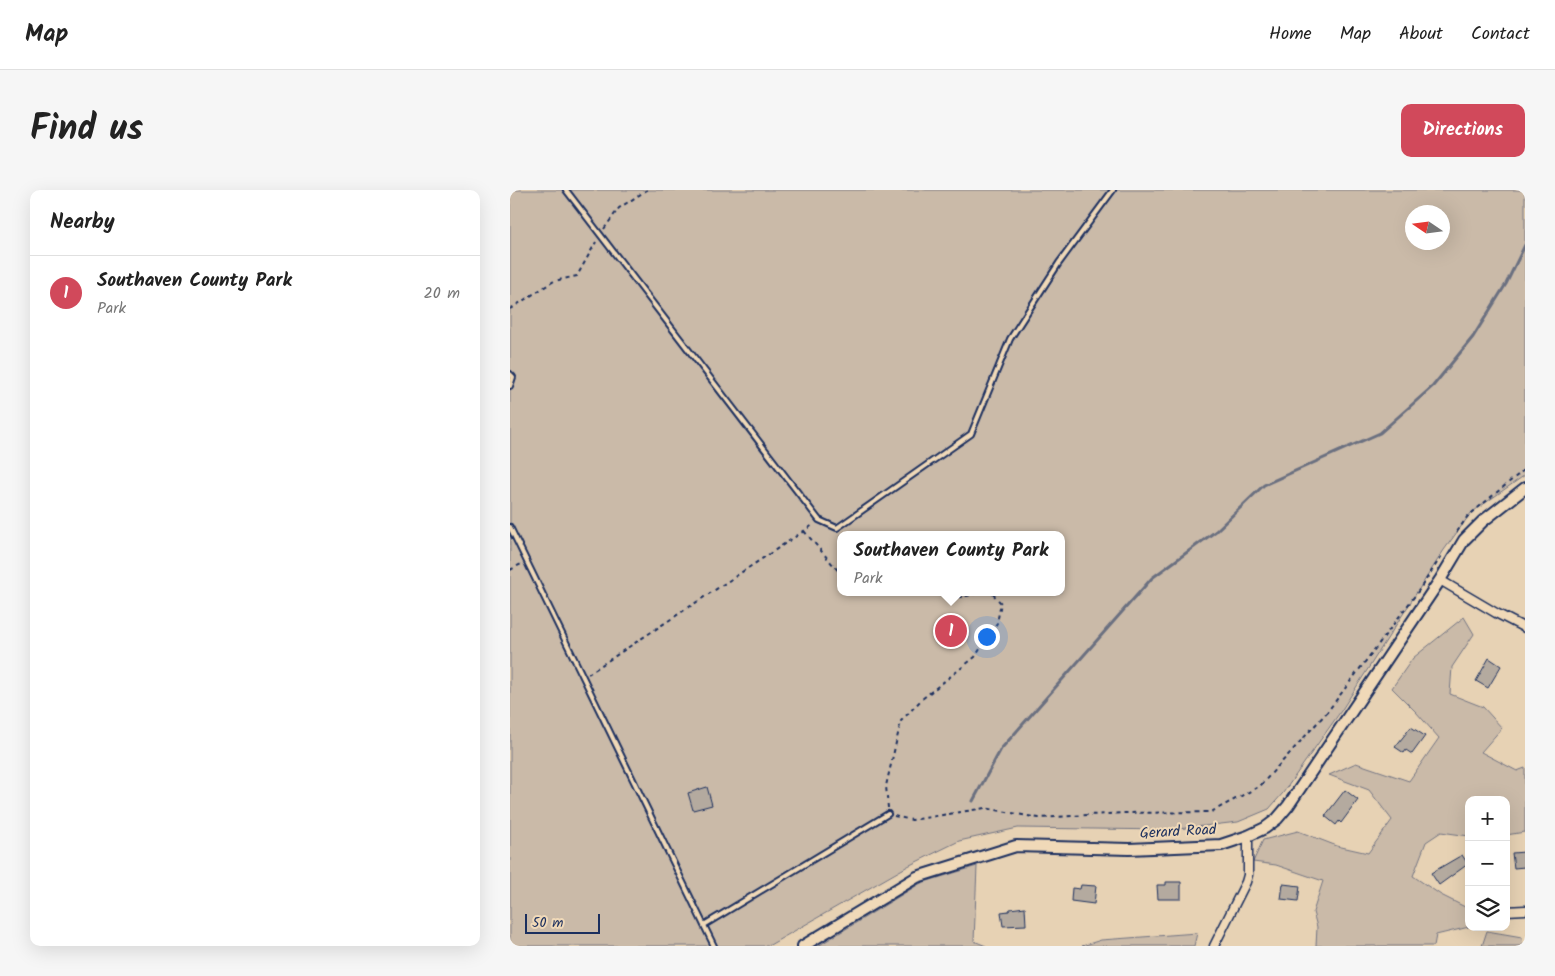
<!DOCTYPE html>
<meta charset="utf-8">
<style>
body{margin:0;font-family:Kalam,sans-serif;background:#f6f6f6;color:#222}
.controls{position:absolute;right:15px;bottom:15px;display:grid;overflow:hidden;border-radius:10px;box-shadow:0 5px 20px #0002}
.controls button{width:45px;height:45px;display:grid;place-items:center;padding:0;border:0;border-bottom:1px solid #e0e0e0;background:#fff;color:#222;font:25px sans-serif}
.compass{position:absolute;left:895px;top:15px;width:45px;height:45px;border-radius:50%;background:#fff;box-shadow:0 5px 20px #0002;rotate:283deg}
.scale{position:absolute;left:15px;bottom:12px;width:75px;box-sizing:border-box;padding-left:5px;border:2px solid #1b2f5e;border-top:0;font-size:14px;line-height:18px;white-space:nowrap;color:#1b2f5e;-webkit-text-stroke:4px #f0d9b8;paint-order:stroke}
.you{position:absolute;left:476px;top:446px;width:18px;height:18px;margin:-12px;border:4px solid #fff;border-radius:50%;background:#1a73e8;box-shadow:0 0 0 8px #1a73e833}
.badge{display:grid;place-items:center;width:32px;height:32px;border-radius:50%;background:#d1495b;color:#fff;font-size:16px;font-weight:700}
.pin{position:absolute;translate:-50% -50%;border:2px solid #fff;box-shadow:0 1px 5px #0006}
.popup{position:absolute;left:327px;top:341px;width:228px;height:65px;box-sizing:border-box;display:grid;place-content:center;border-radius:10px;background:#fff;filter:drop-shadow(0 1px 4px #0005);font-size:16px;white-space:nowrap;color:#767676}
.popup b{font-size:19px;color:#222}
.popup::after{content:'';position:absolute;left:50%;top:100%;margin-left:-10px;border:10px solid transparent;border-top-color:#fff}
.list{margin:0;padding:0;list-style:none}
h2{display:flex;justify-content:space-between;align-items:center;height:65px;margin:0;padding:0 20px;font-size:21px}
h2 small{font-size:16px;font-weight:400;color:#767676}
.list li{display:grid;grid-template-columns:32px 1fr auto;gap:15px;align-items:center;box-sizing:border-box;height:75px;padding:0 20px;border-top:1px solid #e0e0e0}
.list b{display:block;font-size:19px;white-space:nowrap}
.list p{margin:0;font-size:16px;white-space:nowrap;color:#767676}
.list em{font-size:16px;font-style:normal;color:#767676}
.icon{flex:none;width:28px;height:28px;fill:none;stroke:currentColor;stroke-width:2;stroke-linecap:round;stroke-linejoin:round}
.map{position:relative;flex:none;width:1015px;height:756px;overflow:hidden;border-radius:10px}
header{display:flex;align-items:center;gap:30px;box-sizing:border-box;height:70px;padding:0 25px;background:#fff;border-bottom:1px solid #e0e0e0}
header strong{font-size:24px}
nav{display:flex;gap:28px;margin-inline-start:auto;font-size:18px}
.intro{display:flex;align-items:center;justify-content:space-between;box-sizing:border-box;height:120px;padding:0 30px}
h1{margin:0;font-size:35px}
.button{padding:12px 22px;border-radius:10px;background:#d1495b;color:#fff;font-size:18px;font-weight:700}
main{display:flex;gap:30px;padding:0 30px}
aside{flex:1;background:#fff;border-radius:10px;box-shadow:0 5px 20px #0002}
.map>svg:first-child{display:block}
.green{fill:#cabaa8;stroke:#727483;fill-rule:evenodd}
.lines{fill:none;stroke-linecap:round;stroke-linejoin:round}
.stream{stroke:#6b6f80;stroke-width:3}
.building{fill:#b4aa9f;stroke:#1b2f5e}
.service-casing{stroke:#1b2f5e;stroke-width:8}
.minor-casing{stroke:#1b2f5e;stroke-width:11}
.tertiary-casing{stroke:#1b2f5e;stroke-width:14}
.path{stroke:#1b2f5e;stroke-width:2;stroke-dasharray:4 4;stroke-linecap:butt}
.service{stroke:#f0d9b8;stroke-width:4}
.minor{stroke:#f0d9b8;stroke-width:8}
.tertiary{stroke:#f0d9b8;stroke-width:10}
.labels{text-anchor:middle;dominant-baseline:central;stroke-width:4;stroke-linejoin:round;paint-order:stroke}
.street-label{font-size:15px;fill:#1b2f5e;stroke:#f0d9b8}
</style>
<header>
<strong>Map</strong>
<nav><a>Home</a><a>Map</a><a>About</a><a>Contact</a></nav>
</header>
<div class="intro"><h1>Find us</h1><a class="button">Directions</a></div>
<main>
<aside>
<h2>Nearby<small></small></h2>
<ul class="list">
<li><span class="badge">1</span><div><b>Southaven County Park</b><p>Park</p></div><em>20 m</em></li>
</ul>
</aside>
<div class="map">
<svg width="1015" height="756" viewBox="0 0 1015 756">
<rect width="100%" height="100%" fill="#e7d2b4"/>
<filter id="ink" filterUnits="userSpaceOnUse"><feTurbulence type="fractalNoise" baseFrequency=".02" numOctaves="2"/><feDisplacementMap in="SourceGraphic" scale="10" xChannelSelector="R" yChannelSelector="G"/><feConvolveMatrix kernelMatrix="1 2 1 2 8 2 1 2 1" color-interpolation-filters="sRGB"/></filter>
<g filter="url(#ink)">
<g class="green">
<path d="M0,0H1015V285L961,323L934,360L831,521L773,603L759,619L728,632L659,640L508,638L449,651L398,676L258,756H0ZM902,22H932V52H902ZM331,345H551V402H331Z"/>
<polygon points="954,427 964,444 942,477 940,504 973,517 992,538 971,562 1007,581 1015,578 1015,642 996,645 996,610 959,610 959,646 931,642 916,652 903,686 931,705 959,719 959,737 926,745 924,756 806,756 807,737 803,722 813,691 766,675 743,672 753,650 788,641 827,656 858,663 882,630 859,600 819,585 846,573 899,591 929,548 906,522 882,498 903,468"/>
<polygon points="467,676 464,751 476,756 308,756 411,693"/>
<polygon points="977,741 1012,747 1013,756 972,756"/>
<polygon points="687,743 684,756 572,756 591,750"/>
</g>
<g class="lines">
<polyline class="stream" points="463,611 491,559 642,388 706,341 754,295 870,243 923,196 963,147 996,94 1015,55"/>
</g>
<g class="building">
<polygon points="979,468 991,476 978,498 966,491"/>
<polygon points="901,537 915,546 902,564 896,560 894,563 885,557"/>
<polygon points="197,597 202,615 183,620 178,603"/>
<polygon points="835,600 848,610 831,633 829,631 826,635 815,626"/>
<polygon points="1015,662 1015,677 1004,678 1002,663"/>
<polygon points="952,665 958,674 929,695 921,683"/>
<polygon points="656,692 671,692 671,709 648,709 647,695 656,695"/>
<polygon points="773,694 790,696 788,711 771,709"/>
<polygon points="571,695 586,696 584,714 561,711 562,698 570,699"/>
<polygon points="515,717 516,735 493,736 491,722 499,721 500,719"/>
</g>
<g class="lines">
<defs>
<g id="service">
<polyline points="56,0 309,330 327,338 461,244 500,149 549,73 603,0"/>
<polyline points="0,184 3,187 0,196"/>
<polyline points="0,337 204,756"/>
<polyline points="194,735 378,624"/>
</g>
<g id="minor">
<polyline points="930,390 986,423 1015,438"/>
<polyline points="996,721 1015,720"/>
<polyline points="704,756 736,692 738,685 738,646"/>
</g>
<polyline id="tertiary" points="293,756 407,687 506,656 619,659 711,655 738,646 755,638 767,629 778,616 930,390 954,350 973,331 1015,298"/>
</defs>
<use href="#service" class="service-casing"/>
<use href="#minor" class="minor-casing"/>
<use href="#tertiary" class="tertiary-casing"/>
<g class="path">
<polyline points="94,39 109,18 137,0"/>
<polyline points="0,119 44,91 67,86 86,52"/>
<polyline points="294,341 331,384"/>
<polyline points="947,342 957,327 1015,279"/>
<polyline points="0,380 11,374"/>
<polyline points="392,402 451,407 475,402"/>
<polyline points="78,484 303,335"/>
<polyline points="378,618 376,596 391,531 412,509 465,467 487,433 491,413 481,402"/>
<polyline points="384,626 402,630 475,618 529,628 613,623 701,622 750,596 818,521 907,403 933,364"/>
</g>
<use href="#service" class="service"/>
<use href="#minor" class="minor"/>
<use href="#tertiary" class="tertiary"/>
</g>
</g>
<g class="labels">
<g class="street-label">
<text transform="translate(668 642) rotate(-3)">Gerard Road</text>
</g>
</g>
</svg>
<div class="controls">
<button>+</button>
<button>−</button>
<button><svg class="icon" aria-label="layers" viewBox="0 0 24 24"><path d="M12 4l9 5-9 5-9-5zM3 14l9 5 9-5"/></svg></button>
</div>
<svg class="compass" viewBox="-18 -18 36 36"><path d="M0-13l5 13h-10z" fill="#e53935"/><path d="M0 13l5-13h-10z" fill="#767676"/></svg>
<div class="scale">50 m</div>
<div class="you"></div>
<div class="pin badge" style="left:441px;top:441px">1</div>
<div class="popup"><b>Southaven County Park</b>Park</div>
</div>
</main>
